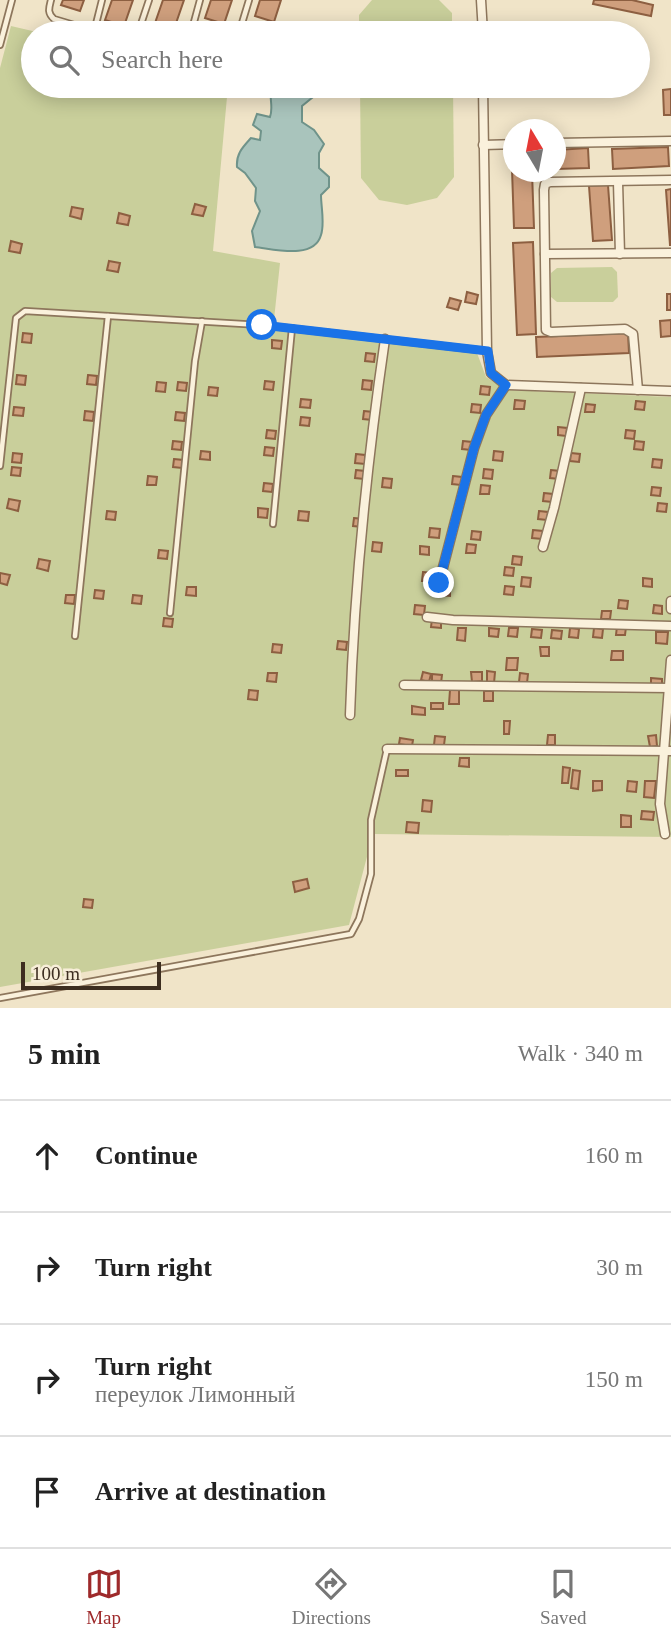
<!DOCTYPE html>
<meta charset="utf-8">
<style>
body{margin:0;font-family:"Times New Roman",serif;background:#f6f6f6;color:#222}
.compass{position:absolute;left:503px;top:119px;width:63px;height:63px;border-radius:50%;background:#fff;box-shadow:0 4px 18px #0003;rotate:350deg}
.scale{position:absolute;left:21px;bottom:18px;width:140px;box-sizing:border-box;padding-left:7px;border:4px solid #3d2e20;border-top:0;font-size:19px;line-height:24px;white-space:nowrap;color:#3d2e20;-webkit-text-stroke:5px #f7eed8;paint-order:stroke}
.stop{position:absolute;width:21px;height:21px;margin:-16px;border:5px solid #1a73e8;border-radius:50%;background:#fff}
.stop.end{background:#1a73e8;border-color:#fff;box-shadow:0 2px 7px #0008}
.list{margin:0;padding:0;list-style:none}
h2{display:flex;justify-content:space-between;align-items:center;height:91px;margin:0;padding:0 28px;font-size:30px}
h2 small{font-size:23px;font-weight:400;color:#767676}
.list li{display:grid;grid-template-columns:46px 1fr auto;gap:21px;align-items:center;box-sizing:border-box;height:112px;padding:0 28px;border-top:2px solid #e0e0e0}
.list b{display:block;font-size:26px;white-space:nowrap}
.list p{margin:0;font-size:23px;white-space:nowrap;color:#767676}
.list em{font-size:23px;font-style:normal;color:#767676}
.icon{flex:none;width:38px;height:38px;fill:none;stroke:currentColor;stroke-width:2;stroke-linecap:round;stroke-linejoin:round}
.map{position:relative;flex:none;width:671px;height:1008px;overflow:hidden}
.search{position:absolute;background:#fff;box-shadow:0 4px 18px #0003;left:21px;right:21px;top:21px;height:77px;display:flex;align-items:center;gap:18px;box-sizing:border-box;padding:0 24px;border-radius:38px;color:#767676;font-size:26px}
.sheet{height:539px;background:#fff}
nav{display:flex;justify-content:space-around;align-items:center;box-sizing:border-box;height:98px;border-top:2px solid #e0e0e0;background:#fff;font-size:19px;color:#767676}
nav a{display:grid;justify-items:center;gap:4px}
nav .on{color:#9e2a2b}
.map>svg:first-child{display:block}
.green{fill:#c9cf9b}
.water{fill:#a9c4bc;stroke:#6f938a;stroke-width:2}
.building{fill:#cf9f7d;stroke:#8d5f41;stroke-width:2}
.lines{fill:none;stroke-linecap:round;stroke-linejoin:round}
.service-casing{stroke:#8d765c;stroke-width:8}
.minor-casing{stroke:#8d765c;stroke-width:11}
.service{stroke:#faf1dc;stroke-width:4.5}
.minor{stroke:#faf1dc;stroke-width:8}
.route{stroke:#1a73e8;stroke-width:9}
</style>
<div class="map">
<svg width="671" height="1008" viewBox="0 0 671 1008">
<rect width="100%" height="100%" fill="#f0e4c8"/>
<g class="green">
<polygon points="372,0 439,0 452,13 452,33 359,33 359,15"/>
<polygon points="11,26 41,33 33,33 33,86 228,86 213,251 280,263 273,329 477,353 486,377 506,390 671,397 671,837 373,834 349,925 0,987 0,68"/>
<polygon points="360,86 453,86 454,177 437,198 407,205 379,200 361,178"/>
<polygon points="612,267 617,272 618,297 613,302 557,302 551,297 551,273 557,268"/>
</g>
<path class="water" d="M272,86H312L313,97L302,106V122L314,130L324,144L319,153V168L329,177V187L321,195C321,207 325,223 321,235C314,260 274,249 255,247L252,231L260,211L255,201L256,188L245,173L237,167C236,154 242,148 251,138L260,140L261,131L253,125L257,114L270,117C274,106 268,97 272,86Z"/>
<g class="building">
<polygon points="63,0 84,0 80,11 61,5"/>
<polygon points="112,0 133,0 124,26 105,20"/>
<polygon points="163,0 184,0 174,29 155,23"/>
<polygon points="211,0 232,0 224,24 205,18"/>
<polygon points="260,0 281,0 274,22 255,16"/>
<polygon points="594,0 632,0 653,5 651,16 593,4"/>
<polygon points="671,89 671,115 664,115 663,90"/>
<polygon points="668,147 669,166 613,169 612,149"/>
<polygon points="588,148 589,168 556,169 556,150"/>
<polygon points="514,168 514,172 532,172 534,228 514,228 512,169"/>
<polygon points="608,185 612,240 593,241 589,186"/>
<polygon points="671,189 671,245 670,245 666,190"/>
<polygon points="195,204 206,207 203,216 192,214"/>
<polygon points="72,207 83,209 81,219 70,216"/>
<polygon points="119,213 130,216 128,225 117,223"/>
<polygon points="11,241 22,244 20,253 9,251"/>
<polygon points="533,242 536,334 517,335 513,243"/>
<polygon points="109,261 120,263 118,272 107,270"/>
<polygon points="467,292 478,295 476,304 465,302"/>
<rect x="667" y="294" width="4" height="16"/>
<polygon points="450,298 461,301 458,310 447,307"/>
<polygon points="671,320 671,336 661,337 660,321"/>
<polygon points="23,333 32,334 31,343 22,342"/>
<polygon points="628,333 629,353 537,357 536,337"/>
<polygon points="272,340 282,341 281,349 272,348"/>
<polygon points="366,353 375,354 374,362 365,361"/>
<polygon points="17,375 26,376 25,385 16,384"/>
<polygon points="88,375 97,376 96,385 87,384"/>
<polygon points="363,380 372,381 371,390 362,389"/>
<polygon points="265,381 274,382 273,390 264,389"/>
<polygon points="157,382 166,383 165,392 156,391"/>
<polygon points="178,382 187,383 186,391 177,390"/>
<polygon points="481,386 490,387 489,395 480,394"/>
<polygon points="209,387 218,388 217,396 208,395"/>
<polygon points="301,399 311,400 310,408 300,407"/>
<polygon points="515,400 525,401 524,409 514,409"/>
<polygon points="636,401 645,402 644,410 635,409"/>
<polygon points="472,404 481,405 480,413 471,412"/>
<polygon points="586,404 595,405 594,412 585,412"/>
<polygon points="14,407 24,408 23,416 13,415"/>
<polygon points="85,411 94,412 93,421 84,420"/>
<polygon points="364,411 373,412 372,420 363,419"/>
<polygon points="176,412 185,413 184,421 175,420"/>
<polygon points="301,417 310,418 309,426 300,425"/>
<polygon points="558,427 567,428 566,436 558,435"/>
<polygon points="267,430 276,431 275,439 266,438"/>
<polygon points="626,430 635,431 634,439 625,438"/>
<polygon points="173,441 182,442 181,450 172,449"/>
<polygon points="463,441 472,442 471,450 462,449"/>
<polygon points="635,441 644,442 643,450 634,449"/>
<polygon points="265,447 274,448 273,456 264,455"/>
<polygon points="201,451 210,452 210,460 200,459"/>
<polygon points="494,451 503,452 502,461 493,460"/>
<polygon points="13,453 22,454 21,463 12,462"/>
<polygon points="571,453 580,454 579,462 570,461"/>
<polygon points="356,454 365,455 365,464 355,463"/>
<polygon points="174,459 183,460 182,468 173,467"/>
<polygon points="653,459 662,460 661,468 652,467"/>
<polygon points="12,467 21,468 20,476 11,475"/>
<polygon points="484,469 493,470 492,479 483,478"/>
<polygon points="356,470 365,471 364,479 355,478"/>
<polygon points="551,470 560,471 559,479 550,478"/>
<polygon points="148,476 157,477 156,485 147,485"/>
<polygon points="453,476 462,477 461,485 452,484"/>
<polygon points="383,478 392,479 391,488 382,487"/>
<polygon points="264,483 273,484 272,492 263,491"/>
<polygon points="481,485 490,486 489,494 480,494"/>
<polygon points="652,487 661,488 660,496 651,495"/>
<polygon points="544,493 553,494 552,502 543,501"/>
<polygon points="9,499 20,501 18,511 7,508"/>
<polygon points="658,503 667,504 666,512 657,511"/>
<polygon points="258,508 268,509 267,518 258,517"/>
<polygon points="107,511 116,512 115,520 106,519"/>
<polygon points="299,511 309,512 308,521 298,520"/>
<polygon points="539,511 548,512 547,520 538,519"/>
<polygon points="354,518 363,519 362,527 353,526"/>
<polygon points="430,528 440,529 439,538 429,537"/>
<polygon points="533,530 543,531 542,539 532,538"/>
<polygon points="472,531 481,532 480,540 471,539"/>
<polygon points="373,542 382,543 381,552 372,551"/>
<polygon points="467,544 476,545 475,553 466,553"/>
<polygon points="420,546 429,547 429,555 420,554"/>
<polygon points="159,550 168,551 167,559 158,558"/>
<polygon points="513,556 522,557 521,565 512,564"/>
<polygon points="39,559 50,561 48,571 37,568"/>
<polygon points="505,567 514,568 513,576 504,575"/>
<polygon points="423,572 432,573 431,581 422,581"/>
<polygon points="0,573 10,575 7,585 0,583"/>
<polygon points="522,577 531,578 530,587 521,586"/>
<polygon points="643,578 652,579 652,587 643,586"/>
<polygon points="505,586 514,587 513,595 504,594"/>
<polygon points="187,587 196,587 196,596 186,595"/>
<polygon points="441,587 450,587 450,596 440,595"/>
<polygon points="95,590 104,591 103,599 94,598"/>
<polygon points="66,595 75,595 74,604 65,603"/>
<polygon points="133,595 142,596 141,604 132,603"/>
<polygon points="619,600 628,601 627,609 618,608"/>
<polygon points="415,605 425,606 424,615 414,614"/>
<polygon points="654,605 662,606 662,614 653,613"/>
<polygon points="602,611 611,611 610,619 601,619"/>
<polygon points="164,618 173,619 172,627 163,626"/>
<polygon points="432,619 441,620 441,628 431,627"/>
<polygon points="617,626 626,627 625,635 616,635"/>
<polygon points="458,628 466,628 465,641 457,640"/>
<polygon points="489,628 499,629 498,637 489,636"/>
<polygon points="509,628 518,628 517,637 508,636"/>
<polygon points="570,628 579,629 578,638 569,637"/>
<polygon points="594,628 603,629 602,638 593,637"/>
<polygon points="532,629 542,630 541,638 531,637"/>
<polygon points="552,630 562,631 561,639 551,638"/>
<polygon points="656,632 668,632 667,644 656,643"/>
<polygon points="338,641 347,642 346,650 337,649"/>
<polygon points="273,644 282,645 281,653 272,652"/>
<polygon points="540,647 549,647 549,656 541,656"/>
<polygon points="612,651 623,651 623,660 611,660"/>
<polygon points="507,658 518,658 517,670 506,670"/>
<polygon points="487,671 495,672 494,683 487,682"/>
<polygon points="423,672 431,674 429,682 421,680"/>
<polygon points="471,672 482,672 482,681 472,682"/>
<polygon points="268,673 277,673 276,682 267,681"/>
<polygon points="520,673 528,674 527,683 519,682"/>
<polygon points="432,674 442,675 441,683 432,682"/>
<polygon points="651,678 662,679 662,685 651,684"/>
<polygon points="249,690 258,691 257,700 248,699"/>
<polygon points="450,690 459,690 459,704 449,704"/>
<rect x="484" y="691" width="9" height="10"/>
<rect x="431" y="703" width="12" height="6"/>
<polygon points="412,706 425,708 425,715 412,714"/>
<polygon points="504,721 510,721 509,734 504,734"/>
<polygon points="548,735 555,735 555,745 547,745"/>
<polygon points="656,735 657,746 650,747 648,736"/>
<polygon points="435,736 445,737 444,745 434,745"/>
<polygon points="400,738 413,740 412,746 399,744"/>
<polygon points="460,758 469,758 469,767 459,766"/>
<polygon points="563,767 570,768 568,783 562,783"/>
<rect x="396" y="770" width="12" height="6"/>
<polygon points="573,770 580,771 578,789 571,788"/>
<polygon points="593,781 602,781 602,790 593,791"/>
<polygon points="628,781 637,782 636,792 627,791"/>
<polygon points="645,781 656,781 654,798 644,797"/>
<polygon points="423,800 432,801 431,812 422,811"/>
<polygon points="642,811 654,812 653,820 641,819"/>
<polygon points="621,815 631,816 631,827 621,827"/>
<polygon points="407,822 419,823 418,833 406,832"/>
<polygon points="307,879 309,888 295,892 293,882"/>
<polygon points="84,899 93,900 92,908 83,907"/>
</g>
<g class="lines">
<defs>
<g id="service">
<path d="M51,0C49,8 47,13 54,19L101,33"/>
<polyline points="94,32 102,0"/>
<polyline points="138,33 149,0"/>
<polyline points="191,33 200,0"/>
<polyline points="239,33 249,0"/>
<polyline points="304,33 309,30 326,33"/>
<polyline points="0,45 12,0"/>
<polyline points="0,466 16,318 25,311 262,325 487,351"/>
<polyline points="273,524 292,328"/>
<polyline points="170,613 195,361 202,321"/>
<polyline points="75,636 108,316"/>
<polyline points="0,998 351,934 359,919 371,874 371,820 387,749"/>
</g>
<g id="minor">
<polyline points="481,0 483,33"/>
<polyline points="483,86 487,351 491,373 506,385 671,391"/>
<polyline points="556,143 671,141"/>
<polyline points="483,145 514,144"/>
<polyline points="618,182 620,254"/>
<polyline points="545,254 671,253"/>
<polyline points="638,390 633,334 625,329 551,332 546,330 544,190 545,184 550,182 671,180"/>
<polyline points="543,547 554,508 581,388"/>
<polyline points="439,583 474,448 486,415 506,385"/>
<polyline points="671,601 671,609"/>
<polyline points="427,617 453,620 671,626"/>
<polyline points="404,685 671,688"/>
<path d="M350,715C354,590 367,463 385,339"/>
<polyline points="387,749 671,751"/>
<polyline points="665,834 660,804 671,660"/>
</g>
</defs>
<use href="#service" class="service-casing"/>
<use href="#minor" class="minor-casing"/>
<use href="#service" class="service"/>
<use href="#minor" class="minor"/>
</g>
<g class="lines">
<polyline class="route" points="262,325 488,351 491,373 506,385 486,415 474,448 439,583"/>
</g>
</svg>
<svg class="compass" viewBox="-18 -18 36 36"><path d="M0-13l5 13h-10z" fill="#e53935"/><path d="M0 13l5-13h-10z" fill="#767676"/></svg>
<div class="scale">100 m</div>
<div class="stop" style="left:262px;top:325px"></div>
<div class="stop end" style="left:439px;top:583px"></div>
<div class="search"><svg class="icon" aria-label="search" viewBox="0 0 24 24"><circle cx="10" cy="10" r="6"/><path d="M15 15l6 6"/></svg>Search here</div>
</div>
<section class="sheet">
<h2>5 min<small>Walk · 340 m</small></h2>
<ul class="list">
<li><svg class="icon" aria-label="ahead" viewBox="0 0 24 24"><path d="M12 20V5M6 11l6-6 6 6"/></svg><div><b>Continue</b></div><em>160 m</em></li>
<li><svg class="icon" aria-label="right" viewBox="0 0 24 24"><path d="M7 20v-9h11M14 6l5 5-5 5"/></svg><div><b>Turn right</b></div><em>30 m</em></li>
<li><svg class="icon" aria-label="right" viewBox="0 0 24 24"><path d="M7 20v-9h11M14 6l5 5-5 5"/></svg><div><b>Turn right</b><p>переулок Лимонный</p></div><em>150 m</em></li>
<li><svg class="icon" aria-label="arrive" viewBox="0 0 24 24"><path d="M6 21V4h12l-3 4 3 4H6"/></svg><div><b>Arrive at destination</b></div></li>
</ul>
</section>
<nav>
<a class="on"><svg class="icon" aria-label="map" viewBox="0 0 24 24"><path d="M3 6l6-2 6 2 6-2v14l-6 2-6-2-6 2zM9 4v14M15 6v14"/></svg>Map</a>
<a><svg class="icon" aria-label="directions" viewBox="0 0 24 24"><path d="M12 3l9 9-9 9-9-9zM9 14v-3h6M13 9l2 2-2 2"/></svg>Directions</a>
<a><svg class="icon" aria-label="saved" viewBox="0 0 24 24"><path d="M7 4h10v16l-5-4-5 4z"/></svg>Saved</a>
</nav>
